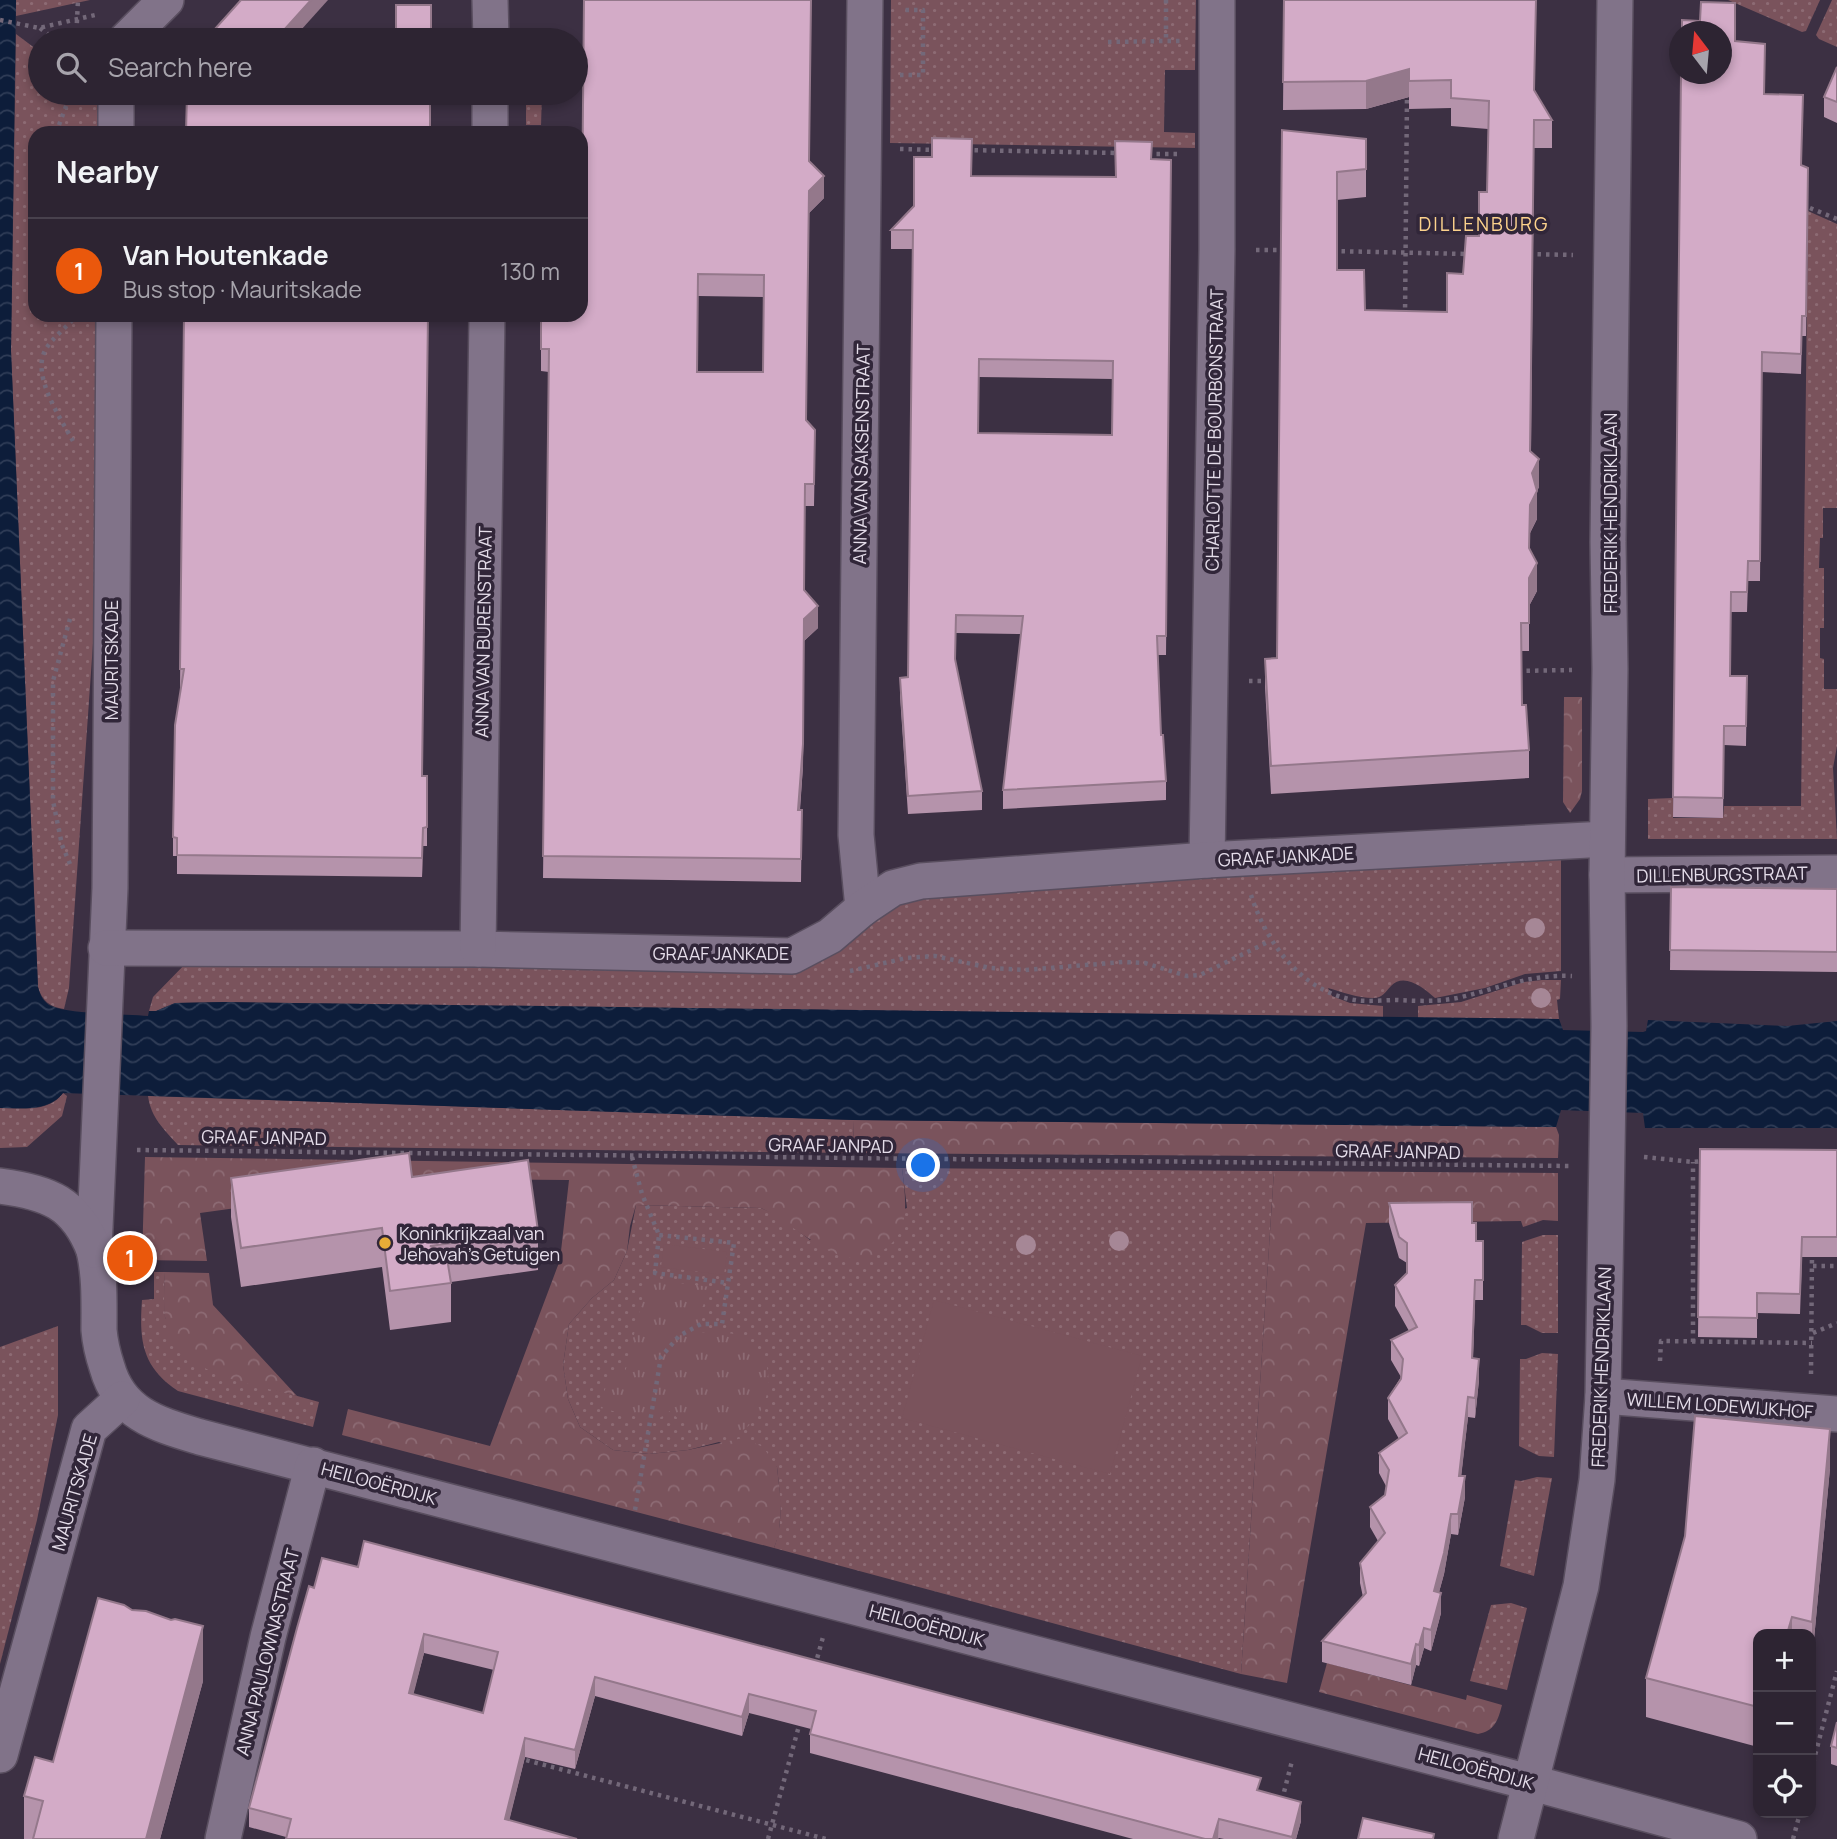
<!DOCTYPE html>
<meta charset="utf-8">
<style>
body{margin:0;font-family:Manrope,sans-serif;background:#352c3a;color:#f1f3f6}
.controls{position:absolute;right:21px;bottom:21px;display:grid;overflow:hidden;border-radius:14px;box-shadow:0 4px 10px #0003}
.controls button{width:63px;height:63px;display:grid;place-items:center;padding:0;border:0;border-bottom:2px solid #48414d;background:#2d2432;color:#f1f3f6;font:35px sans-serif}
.compass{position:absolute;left:1669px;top:21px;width:63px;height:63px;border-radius:50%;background:#2d2432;box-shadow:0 4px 10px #0003;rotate:344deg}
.you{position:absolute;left:924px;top:1166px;width:24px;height:24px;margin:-18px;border:5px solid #fff;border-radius:50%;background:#1a73e8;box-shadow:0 0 0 10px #1a73e833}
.badge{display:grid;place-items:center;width:46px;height:46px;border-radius:50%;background:#ea580c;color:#fff;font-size:23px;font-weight:700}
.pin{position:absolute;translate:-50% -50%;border:4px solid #fff;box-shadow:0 2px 7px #0006}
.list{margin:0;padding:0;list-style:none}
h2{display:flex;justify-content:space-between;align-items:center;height:91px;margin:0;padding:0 28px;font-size:30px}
h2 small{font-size:23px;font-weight:400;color:#a7a4ac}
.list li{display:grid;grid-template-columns:46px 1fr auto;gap:21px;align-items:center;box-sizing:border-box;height:105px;padding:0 28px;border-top:2px solid #48414d}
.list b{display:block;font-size:26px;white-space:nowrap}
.list p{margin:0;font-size:23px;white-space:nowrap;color:#a7a4ac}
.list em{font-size:23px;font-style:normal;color:#a7a4ac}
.icon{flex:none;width:38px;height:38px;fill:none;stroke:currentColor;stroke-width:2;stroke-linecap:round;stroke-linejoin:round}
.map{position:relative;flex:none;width:1837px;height:1839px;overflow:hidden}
.search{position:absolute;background:#2d2432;box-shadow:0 4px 10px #0003;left:28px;top:28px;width:560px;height:77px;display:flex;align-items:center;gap:18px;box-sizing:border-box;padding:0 24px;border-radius:38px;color:#a7a4ac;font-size:26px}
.panel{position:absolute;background:#2d2432;box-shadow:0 4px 10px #0003;left:28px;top:126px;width:560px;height:196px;border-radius:21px}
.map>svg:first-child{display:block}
.grass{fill:url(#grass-dots)}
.forest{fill:url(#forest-crowns)}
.park{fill:url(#park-tufts)}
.garden{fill:#7a535c}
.water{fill:url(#water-waves)}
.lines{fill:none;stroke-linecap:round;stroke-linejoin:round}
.street-casing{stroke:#594e5f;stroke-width:38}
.path{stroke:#736879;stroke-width:4.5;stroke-dasharray:3.5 5;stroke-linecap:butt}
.street{stroke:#817389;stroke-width:35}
.tree{fill:#a68796}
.wall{fill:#b593ab;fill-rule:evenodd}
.shaded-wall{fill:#94788b}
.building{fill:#d3abc7;stroke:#94788b;stroke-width:2;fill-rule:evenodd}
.poi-dot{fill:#e7ac37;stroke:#312639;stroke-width:2.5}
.labels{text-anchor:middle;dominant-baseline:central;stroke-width:7;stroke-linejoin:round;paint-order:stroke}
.street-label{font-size:18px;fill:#e5ddea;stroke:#312639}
.poi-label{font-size:18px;fill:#e5ddea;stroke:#312639;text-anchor:start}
.neighbourhood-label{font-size:19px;letter-spacing:2px;fill:#fcd28c;stroke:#312639}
</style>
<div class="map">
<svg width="1837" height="1839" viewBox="0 0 1837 1839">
<defs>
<pattern id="grass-dots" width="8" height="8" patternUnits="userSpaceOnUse" patternTransform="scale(1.75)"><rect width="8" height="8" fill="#7a535c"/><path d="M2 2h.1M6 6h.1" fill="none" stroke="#8d6b74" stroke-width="1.8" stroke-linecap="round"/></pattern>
<pattern id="forest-crowns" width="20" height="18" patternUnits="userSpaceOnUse" patternTransform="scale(1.75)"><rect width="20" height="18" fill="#7a535c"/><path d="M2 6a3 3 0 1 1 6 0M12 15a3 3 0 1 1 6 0" fill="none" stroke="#8d6b74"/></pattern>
<pattern id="park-tufts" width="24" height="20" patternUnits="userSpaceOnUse" patternTransform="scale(1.75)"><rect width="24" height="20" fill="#7a535c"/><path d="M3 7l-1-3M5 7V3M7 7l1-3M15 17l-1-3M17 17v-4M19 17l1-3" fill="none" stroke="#8d6b74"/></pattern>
<pattern id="water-waves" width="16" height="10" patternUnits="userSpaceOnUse" patternTransform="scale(1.75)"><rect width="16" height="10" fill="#0d1d3a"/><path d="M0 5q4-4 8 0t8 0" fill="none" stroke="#303d57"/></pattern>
</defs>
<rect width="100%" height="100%" fill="#3c3043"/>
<g class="grass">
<polygon points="16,0 90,0 16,16"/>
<polygon points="891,0 1196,0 1195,70 1165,70 1164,132 1195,133 1195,148 890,143"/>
<polygon points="1728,0 1820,0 1806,31 1802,32"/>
<polygon points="1832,0 1837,0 1837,47 1819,39 1816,35"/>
<path d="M16,34L40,52V93H96L101,96L102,133H35V315H98L97,586L69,988L64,1009C50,1007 42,1001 38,987L11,351Z"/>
<polygon points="526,93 542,93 541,125 526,125"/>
<polygon points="1808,211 1837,224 1837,508 1823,508 1823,538 1820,538 1819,568 1824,568 1824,628 1820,628 1820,658 1824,659 1824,689 1837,689 1837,746 1833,768 1837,839 1648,839 1648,799 1673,798 1673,818 1723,818 1724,806 1801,806"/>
<path d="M1561,855V971L1525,974L1485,988L1435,998C1424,988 1404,972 1391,986C1385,992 1383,998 1373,998C1358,998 1342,992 1328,988L1332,996L1350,1003L1383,1006V1017L224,1002L175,1003L156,1011H149L153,997L190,959L805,964C850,954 860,927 895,905C903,900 912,897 920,893Z"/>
<polygon points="1542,980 1561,980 1560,999 1557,1000 1559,1019 1418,1018 1418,1006 1461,1002 1524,982"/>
<path d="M63,1093L67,1096L62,1116L27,1147L0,1148V1108C21,1108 49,1113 63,1093Z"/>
<path d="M148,1096L853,1120L854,1153L178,1145C164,1129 151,1118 148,1096Z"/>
<path d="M902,1168L1274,1171L1241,1674L774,1548C784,1522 780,1495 777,1467L719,1442L688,1450L649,1454L613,1450L580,1427L568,1399L563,1365L569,1324L592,1298L614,1280L627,1251L636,1205L761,1208L779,1216L810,1240L907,1208Z"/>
<polygon points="1543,1235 1558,1235 1558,1333 1542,1333 1526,1325 1521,1325 1522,1242"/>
<path d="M154,1272H164L165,1318L225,1376L319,1402L313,1427L178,1391C142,1367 139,1341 142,1300L154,1299Z"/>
<polygon points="58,1326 58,1415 37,1520 0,1664 0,1347"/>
<polygon points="1542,1353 1558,1354 1554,1457 1539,1456 1519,1446 1520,1359 1526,1359"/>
<polygon points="1537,1477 1552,1478 1534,1576 1500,1566 1515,1480 1521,1481"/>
<polygon points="1511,1603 1527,1608 1507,1690 1470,1681 1491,1605"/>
</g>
<g class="forest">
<polygon points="1564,697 1582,697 1582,791 1580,799 1570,813 1563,802"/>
<polygon points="853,1120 1556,1127 1559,1135 1558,1158 854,1153"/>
<path d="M145,1157L902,1168C905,1195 912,1230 886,1248C882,1251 877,1256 872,1257C836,1269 792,1222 761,1208L636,1205L630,1226L627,1251L614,1280L592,1298L569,1324L563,1365L568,1399L580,1427L613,1450L649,1454L688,1450L743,1438L763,1447L777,1467L781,1503L779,1534L774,1548L342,1435L348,1409L490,1446L560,1260L569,1180L447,1179L200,1213L207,1261L142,1260Z"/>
<polygon points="1274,1171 1558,1173 1558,1221 1543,1220 1523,1227 1521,1221 1366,1223 1287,1683 1241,1674"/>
<path d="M164,1272L209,1273L213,1305L297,1396C260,1386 189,1376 171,1337C161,1318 165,1293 164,1272Z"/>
<path d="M1327,1663L1466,1700L1467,1695L1502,1705C1498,1720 1495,1731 1478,1734L1319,1692Z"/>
</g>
<path class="park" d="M647,1279L711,1287L702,1308L698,1333C822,1314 763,1504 670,1411L655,1421L600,1408L610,1371L625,1373Z"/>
<g class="garden">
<polygon points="664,1244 727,1252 724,1275 661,1267"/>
<polygon points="934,1300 1142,1356 1110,1474 902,1418"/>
</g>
<path class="water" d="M0,0H16L11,351L38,987C40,994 42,1000 49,1005C64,1014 128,1014 148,1016L149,1011H156L175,1003L224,1002L1559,1019L1563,1030L1643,1032L1646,1031L1648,1020L1787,1026L1837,1021V1128H1645L1643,1113L1561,1110L1556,1127L853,1120L63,1093C48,1112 22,1108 0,1108Z"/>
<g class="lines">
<defs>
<g id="street">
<polyline points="490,0 491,40"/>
<polyline points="126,40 166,0"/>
<polyline points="116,133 116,93"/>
<polyline points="490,133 490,93"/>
<path d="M114,315L110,888L94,1250C100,1277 99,1302 99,1330C100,1342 103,1355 107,1367C120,1414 157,1424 200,1437L1529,1782L1739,1839"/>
<polyline points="1207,860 1217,249 1217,0"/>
<polyline points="1607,875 1837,873"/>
<polyline points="863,908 856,835 865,0"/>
<polyline points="106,948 478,949 792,956 830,936 863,908 893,888 921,881 1207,860 1607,839"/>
<polyline points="478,949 487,315"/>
<path d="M0,1186C48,1192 76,1203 94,1250"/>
<polyline points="1603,1396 1837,1414"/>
<polyline points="0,1755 89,1429 122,1399"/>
<polyline points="223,1839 268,1637 313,1465"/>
<polyline points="1516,1839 1581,1586 1597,1480 1603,1396 1609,1026 1607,875 1610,669 1608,542 1615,0"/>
</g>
</defs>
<use href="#street" class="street-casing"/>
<g class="path">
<polyline points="1166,0 1166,41 1180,41"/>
<polyline points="0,20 39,28 95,15"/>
<polyline points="40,28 55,40"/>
<polyline points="76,40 78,0"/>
<polyline points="1108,42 1166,41"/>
<polyline points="900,75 923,75 923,10 901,10"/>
<polyline points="56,133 71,93"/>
<polyline points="900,149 936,150"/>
<polyline points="966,150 1118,153"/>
<polyline points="1148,154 1178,154"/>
<polyline points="1810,208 1837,219"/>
<polyline points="1256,250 1286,250"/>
<polyline points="1333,251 1468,254"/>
<polyline points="1529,254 1573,255"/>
<polyline points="1405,316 1407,94"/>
<path d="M73,441C61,419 30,374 46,349C53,337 67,327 76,316"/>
<polyline points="1518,671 1572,670"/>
<polyline points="1249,681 1271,681"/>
<polyline points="70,864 62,845 53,801 53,681 71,615"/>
<path d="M1251,895C1266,942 1301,992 1355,1000C1368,1002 1384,1000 1398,1000C1417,1001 1437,1002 1457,998C1497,989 1530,974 1572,976"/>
<polyline points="850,971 906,958 935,956 990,968 1025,970 1123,962 1145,963 1187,976 1200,975 1270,941"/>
<polyline points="137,1150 1570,1166"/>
<polyline points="632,1157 642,1194 659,1235 655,1273 728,1283"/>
<polyline points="1644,1157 1693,1162 1705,1161"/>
<polyline points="1813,1266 1837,1266"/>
<polyline points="1813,1333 1837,1323"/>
<polyline points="1693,1342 1693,1162"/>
<polyline points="1660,1361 1661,1341 1812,1343"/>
<polyline points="1811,1374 1812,1253"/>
<polyline points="635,1510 661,1357 679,1336 701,1324 722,1324 734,1243 659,1235"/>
<polyline points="815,1666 823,1637"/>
<polyline points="518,1758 826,1839"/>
<polyline points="1811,1771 1837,1671"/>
<polyline points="1282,1800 1292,1761"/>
<polyline points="768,1839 800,1722"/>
<polyline points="1793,1839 1800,1813"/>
</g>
<use href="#street" class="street"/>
</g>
<g class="tree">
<circle cx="1535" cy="928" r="10"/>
<circle cx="1541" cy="998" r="10"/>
<circle cx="1119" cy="1241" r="10"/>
<circle cx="1026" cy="1245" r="10"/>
</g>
<g class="wall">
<polygon points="1284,0 1535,91 1552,120 1552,148 1534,148 1531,452 1539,487 1537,491 1537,519 1530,533 1530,549 1537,591 1529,606 1529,651 1521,651 1522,705 1529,750 1529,778 1271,794 1265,687 1265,659 1277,658 1282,130 1366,139 1366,197 1337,200 1337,270 1365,310 1447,312 1479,236 1487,192 1488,129 1451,126 1451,108 1409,109 1409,97 1366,109 1283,110"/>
<polygon points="1735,41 1765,64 1764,94 1803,115 1801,165 1808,188 1806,336 1802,336 1801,374 1762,372 1760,581 1748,581 1747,612 1731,612 1730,676 1747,676 1746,746 1724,745 1723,818 1673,817 1681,74"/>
<polygon points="1837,67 1837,123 1824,117 1824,97"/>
<polygon points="165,93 245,93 236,103 165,103"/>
<path d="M1152,159L1171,160L1166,655H1158L1161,735L1166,781V800L1003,809V790L1021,634L956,633L955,660L982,791V810L908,814L900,696V678L908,677L913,249H891V230L971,176L1115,177ZM979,377L1113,379L1112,435L978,433Z"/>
<path d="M809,161L824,198L809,213L806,420L815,452L814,506H805V590L818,628L804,641L803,766L800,810H802L801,882L543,878L549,372L541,371V315H581ZM698,296L764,297L763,372H698Z"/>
<polygon points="184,315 423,776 427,776 427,846 423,846 422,877 177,874 177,856 173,856 173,837 181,688 180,688"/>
<polygon points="1671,887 1837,889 1837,972 1670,970"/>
<polygon points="1700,1149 1837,1150 1837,1257 1802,1257 1800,1314 1757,1313 1757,1338 1698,1337"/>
<polygon points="412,1177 538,1231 538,1270 451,1282 451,1322 390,1330 382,1267 241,1287 231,1217 231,1178"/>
<polygon points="1389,1203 1472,1223 1476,1241 1483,1241 1483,1300 1475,1300 1473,1359 1479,1380 1475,1418 1468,1417 1461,1476 1465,1497 1458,1535 1451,1534 1444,1574 1439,1592 1441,1613 1431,1651 1424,1648 1419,1666 1416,1665 1411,1685 1322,1662 1322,1641 1363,1597 1360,1583 1360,1563 1378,1541 1370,1527 1370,1507 1385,1495 1386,1486 1379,1473 1379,1453 1399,1439 1388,1419 1388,1398 1401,1377 1391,1360 1391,1340 1409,1331 1395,1306 1395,1285 1407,1273 1407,1263 1399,1258 1389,1223"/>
<polygon points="1830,1468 1812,1661 1811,1661 1811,1634 1758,1634 1758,1747 1646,1717 1646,1678"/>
<path d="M358,1567L1261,1791L1301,1821L1296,1839H1224L1219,1838L1218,1839H1133L810,1753V1734L811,1729L749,1713L742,1736L595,1696L575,1769L525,1757L509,1820L286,1837L249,1827V1808L314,1588ZM424,1653L494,1670L483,1713L413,1694Z"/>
<polygon points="203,1681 160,1839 24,1839 24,1796 53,1762"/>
<polygon points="1837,1722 1837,1766 1831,1764 1831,1746"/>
</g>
<g class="shaded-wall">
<polygon points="311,0 328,0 292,40 275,40"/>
<polygon points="1409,69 1409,97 1366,109 1366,81"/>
<polygon points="228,93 245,93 219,121 219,103"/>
<polygon points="824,176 824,198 809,213 809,191"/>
<polygon points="1539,459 1539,487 1537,491 1537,519 1530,533 1530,505 1532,473"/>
<polygon points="1537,563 1537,591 1529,606 1529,651 1529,578"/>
<polygon points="818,606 818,628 804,641 803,766 798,833 804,619"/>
<polygon points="423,828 423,846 422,877 422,858"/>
<polygon points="1475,1280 1475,1300 1472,1379 1472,1358"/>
<polygon points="1479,1359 1479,1380 1475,1418 1475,1398"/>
<polygon points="1468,1397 1468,1417 1459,1496 1459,1476"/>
<polygon points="1830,1429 1830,1468 1812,1661 1812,1622"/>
<polygon points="1465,1476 1465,1497 1458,1535 1458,1514"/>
<polygon points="1451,1514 1451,1534 1444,1574 1434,1611 1434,1591"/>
<polygon points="1441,1593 1441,1613 1431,1651 1431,1630"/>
<polygon points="1792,1617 1792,1634 1787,1634"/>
<polygon points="203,1626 203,1681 160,1839 146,1839"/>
<polygon points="1424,1628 1424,1648 1419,1666 1419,1645"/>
<polygon points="424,1634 424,1653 409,1712 409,1693"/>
<polygon points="1416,1644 1416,1665 1411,1685 1411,1664"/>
<polygon points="595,1677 595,1696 575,1769 575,1750"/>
<polygon points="749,1694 749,1713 742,1736 742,1717"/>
<polygon points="525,1738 525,1757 505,1838 505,1819"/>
<polygon points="1301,1802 1301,1821 1296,1839 1292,1839"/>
<polygon points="1219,1819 1218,1839 1213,1839"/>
</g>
<g class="building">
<polygon points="241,0 311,0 275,40 205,40"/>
<path d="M584,0H811L809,161L824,176L809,191L806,420L815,430L814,484H805L804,590L818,606L804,619L803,744L798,810H802L801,859L543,856L549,349H541V315H581ZM698,274L764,275L763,372H697Z"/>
<polygon points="1284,0 1536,0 1534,90 1552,120 1534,120 1530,451 1539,459 1532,473 1537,491 1530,505 1529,548 1537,563 1529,578 1529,623 1521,623 1522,705 1526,705 1529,750 1271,766 1265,659 1277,658 1282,130 1366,139 1366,169 1337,172 1337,270 1364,270 1365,310 1447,312 1447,273 1463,274 1466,236 1479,236 1479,192 1487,192 1489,101 1451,98 1451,80 1409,81 1409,69 1366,81 1283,82"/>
<polygon points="1701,2 1735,3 1735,41 1765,44 1764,94 1803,95 1801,165 1808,168 1806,316 1802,316 1801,354 1762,352 1760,561 1748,561 1747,592 1731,592 1730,676 1747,676 1746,726 1724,726 1723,798 1673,797 1681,74 1721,74 1721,32 1682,32 1682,20 1700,21"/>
<rect x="396" y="5" width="35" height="35"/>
<polygon points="1837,67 1837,102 1824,97"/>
<polygon points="187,93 228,93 219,103 344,102 344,93 430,93 430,133 186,133"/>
<path d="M932,138L972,139L971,176L1116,177L1115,141L1152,142L1151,159L1171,160L1166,636H1157L1161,735H1163L1166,781L1003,790L1023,616L956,615L955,659L982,791L908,796L900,678L908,677L913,230H891L914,206V157H932ZM979,359L1113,361L1112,435L978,433Z"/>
<polygon points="184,315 428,315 422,776 427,776 427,827 423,828 422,858 177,855 177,838 173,837 175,725 184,669 180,669"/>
<polygon points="1671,887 1837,889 1837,952 1670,950"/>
<polygon points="1700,1149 1837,1150 1837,1237 1802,1237 1800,1294 1757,1293 1757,1318 1698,1317"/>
<polygon points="409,1153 412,1177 528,1160 538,1231 430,1246 446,1252 451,1283 390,1291 382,1228 241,1248 231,1178"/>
<polygon points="1472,1202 1472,1223 1476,1223 1476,1241 1483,1241 1483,1280 1475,1280 1472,1358 1479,1359 1475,1398 1468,1397 1459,1476 1465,1476 1458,1514 1451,1514 1444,1553 1434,1591 1441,1593 1431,1630 1424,1628 1419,1645 1416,1644 1411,1664 1322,1641 1366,1593 1360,1563 1385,1533 1370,1507 1385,1495 1389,1470 1379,1453 1407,1433 1388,1398 1401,1379 1403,1359 1391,1340 1417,1327 1395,1285 1407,1273 1407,1243 1399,1237 1389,1203"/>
<polygon points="1695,1416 1830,1429 1812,1622 1792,1617 1787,1634 1758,1634 1758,1707 1646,1678 1685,1536"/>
<path d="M364,1541L1261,1778L1257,1790L1301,1802L1292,1837L1219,1819L1213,1839H1205L810,1734L816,1711L749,1694L742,1717L595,1677L575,1750L525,1738L505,1819L577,1839H286L291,1819L249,1808L297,1628L309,1586L314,1588L322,1558L358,1567ZM424,1634L498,1652L483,1713L409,1693Z"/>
<polygon points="98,1598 124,1605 132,1610 146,1611 171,1620 175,1619 203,1626 146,1839 33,1839 43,1801 24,1796 35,1757 53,1762"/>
<polygon points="1837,1722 1837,1748 1831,1746"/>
<polygon points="1363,1818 1434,1834 1433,1839 1358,1839"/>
</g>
<circle class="poi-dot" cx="385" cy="1243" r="7"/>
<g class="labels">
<g class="street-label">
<text transform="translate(1214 430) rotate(-89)">CHARLOTTE DE BOURBONSTRAAT</text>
<text transform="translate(861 454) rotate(-89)">ANNA VAN SAKSENSTRAAT</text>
<text transform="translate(1610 513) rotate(-90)">FREDERIK HENDRIKLAAN</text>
<text transform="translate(483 632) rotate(-89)">ANNA VAN BURENSTRAAT</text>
<text transform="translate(111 660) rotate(-90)">MAURITSKADE</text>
<text transform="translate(1286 856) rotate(-3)">GRAAF JANKADE</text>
<text transform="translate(1722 874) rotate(-1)">DILLENBURGSTRAAT</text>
<text x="721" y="953">GRAAF JANKADE</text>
<text transform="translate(264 1137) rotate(1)">GRAAF JANPAD</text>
<text transform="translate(831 1145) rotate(1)">GRAAF JANPAD</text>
<text transform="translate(1398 1151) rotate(1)">GRAAF JANPAD</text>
<text transform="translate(1601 1367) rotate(-88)">FREDERIK HENDRIKLAAN</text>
<text transform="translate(1720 1405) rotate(4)">WILLEM LODEWIJKHOF</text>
<text transform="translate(379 1483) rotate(15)">HEILOOËRDIJK</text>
<text transform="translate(74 1492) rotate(-74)">MAURITSKADE</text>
<text transform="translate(927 1625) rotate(15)">HEILOOËRDIJK</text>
<text transform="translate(267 1652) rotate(-76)">ANNA PAULOWNASTRAAT</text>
<text transform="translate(1476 1768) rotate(15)">HEILOOËRDIJK</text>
</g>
<g class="poi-label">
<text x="399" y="1233">Koninkrijkzaal van<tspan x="399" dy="21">Jehovah's Getuigen</tspan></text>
</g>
<g class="neighbourhood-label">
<text x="1484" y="224">DILLENBURG</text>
</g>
</g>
</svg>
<div class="controls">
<button>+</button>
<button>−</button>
<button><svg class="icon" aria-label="locate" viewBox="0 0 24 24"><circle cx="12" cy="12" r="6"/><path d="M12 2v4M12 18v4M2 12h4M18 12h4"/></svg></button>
</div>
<svg class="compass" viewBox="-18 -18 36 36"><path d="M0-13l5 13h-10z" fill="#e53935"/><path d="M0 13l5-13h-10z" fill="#a7a4ac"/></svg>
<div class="you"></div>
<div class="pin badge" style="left:130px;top:1258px">1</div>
<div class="search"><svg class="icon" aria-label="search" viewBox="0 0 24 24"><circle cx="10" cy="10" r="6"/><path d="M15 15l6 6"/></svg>Search here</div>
<section class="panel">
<h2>Nearby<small></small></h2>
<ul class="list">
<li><span class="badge">1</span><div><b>Van Houtenkade</b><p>Bus stop · Mauritskade</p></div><em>130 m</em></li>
</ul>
</section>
</div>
